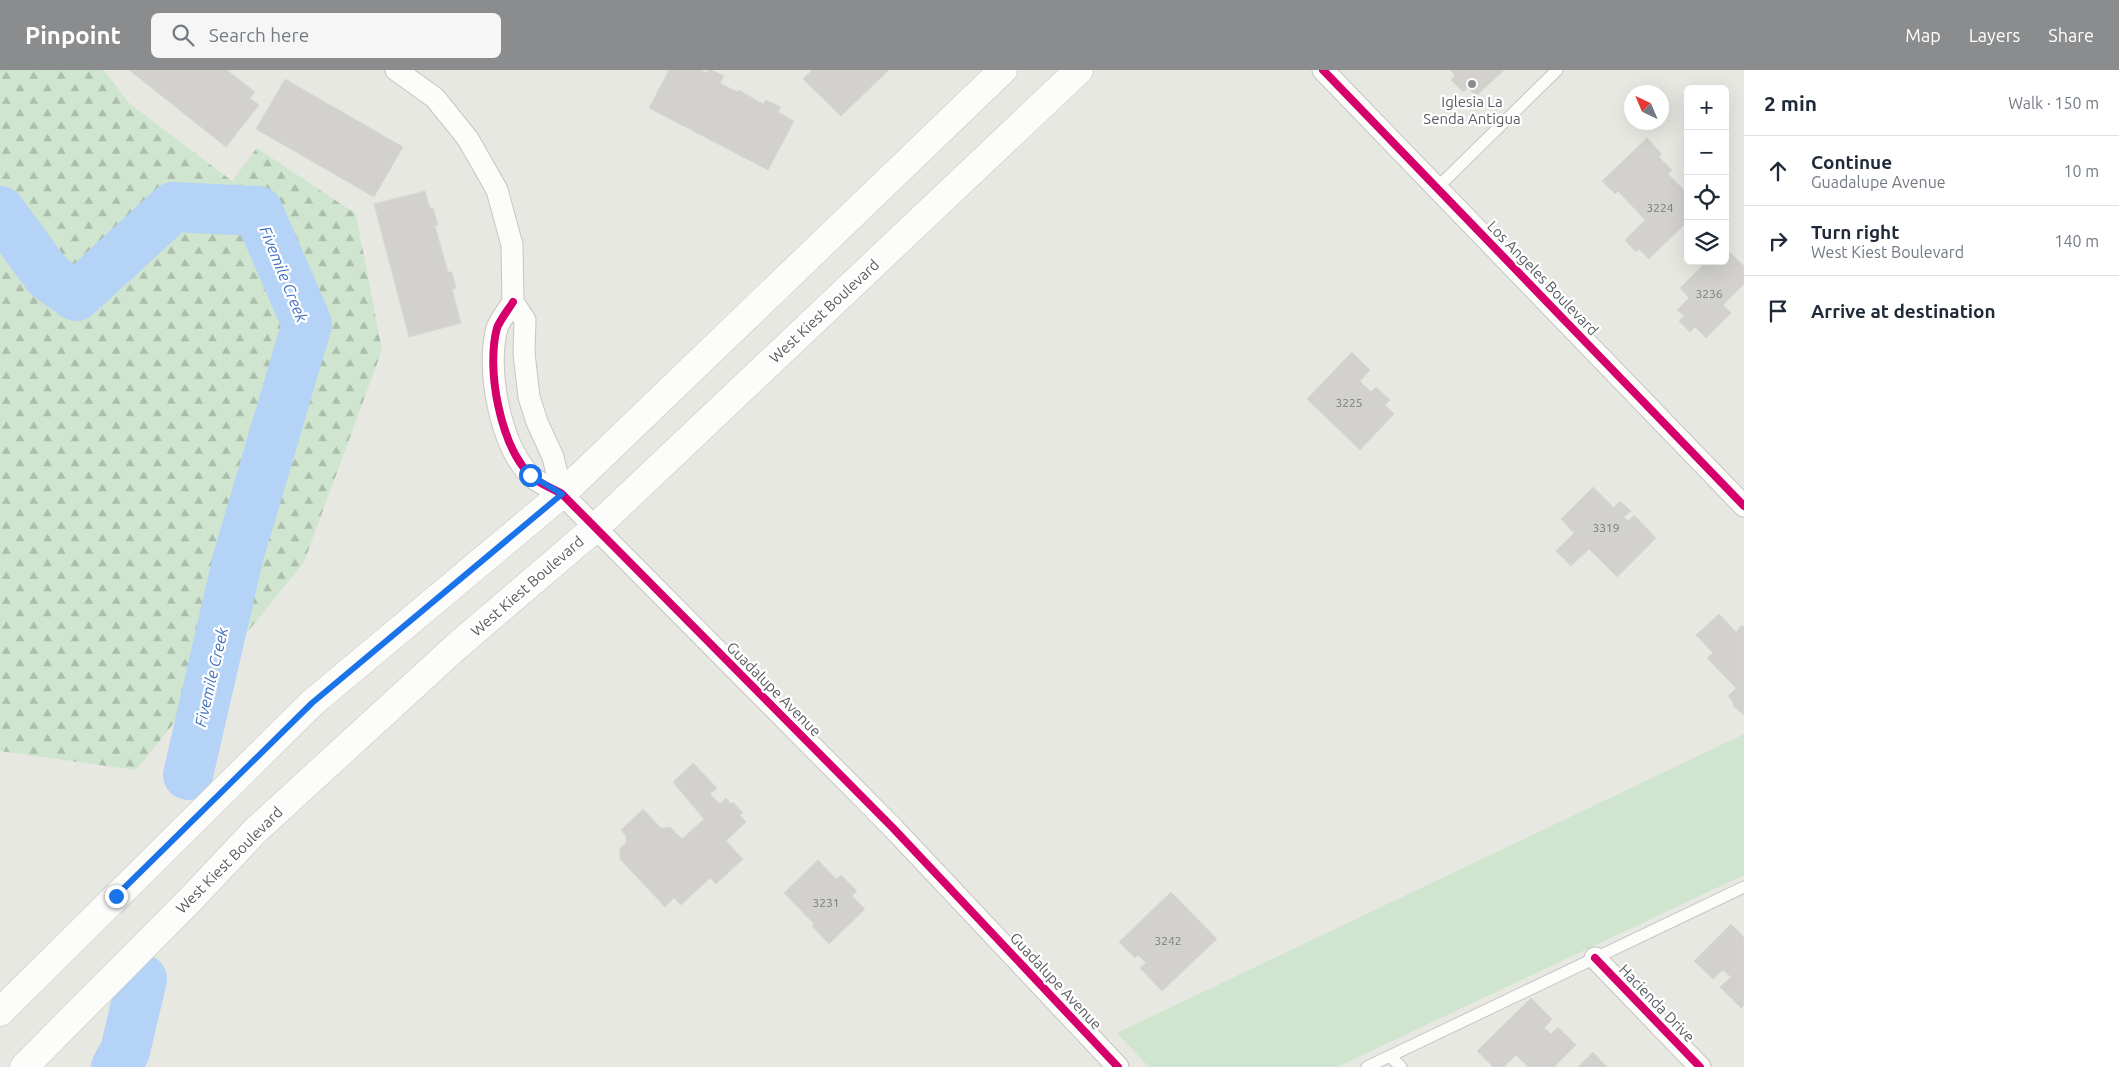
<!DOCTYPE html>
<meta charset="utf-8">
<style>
body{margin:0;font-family:Ubuntu,sans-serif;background:#f6f6f7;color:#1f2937}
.controls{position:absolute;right:15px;top:15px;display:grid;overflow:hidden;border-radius:8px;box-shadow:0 5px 20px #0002}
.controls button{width:45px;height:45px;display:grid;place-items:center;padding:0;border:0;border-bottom:1px solid #e0e1e3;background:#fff;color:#1f2937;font:25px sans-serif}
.compass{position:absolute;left:1624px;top:15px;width:45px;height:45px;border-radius:50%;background:#fff;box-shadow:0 5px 20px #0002;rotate:316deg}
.stop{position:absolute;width:15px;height:15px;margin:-11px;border:4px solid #1a73e8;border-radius:50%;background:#fff}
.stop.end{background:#1a73e8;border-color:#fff;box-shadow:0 1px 5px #0008}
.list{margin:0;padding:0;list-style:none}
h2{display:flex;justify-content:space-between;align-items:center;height:65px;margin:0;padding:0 20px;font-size:21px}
h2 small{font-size:16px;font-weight:400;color:#747a83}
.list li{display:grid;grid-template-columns:32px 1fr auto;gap:15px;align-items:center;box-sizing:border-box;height:70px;padding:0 20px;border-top:1px solid #e0e1e3}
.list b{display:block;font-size:19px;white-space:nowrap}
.list p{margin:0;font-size:16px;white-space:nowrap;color:#747a83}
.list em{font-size:16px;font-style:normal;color:#747a83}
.icon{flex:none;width:28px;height:28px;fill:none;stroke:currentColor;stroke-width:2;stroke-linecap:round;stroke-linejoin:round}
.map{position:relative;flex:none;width:1744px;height:997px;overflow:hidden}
header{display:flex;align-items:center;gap:30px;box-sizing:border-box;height:70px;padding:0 25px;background:#8a8c8e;color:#fff}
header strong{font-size:24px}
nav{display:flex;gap:28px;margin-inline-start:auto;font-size:18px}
.search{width:350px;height:45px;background:#f6f6f7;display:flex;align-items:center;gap:12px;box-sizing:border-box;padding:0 18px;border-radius:8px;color:#747a83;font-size:19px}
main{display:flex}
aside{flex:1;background:#fff}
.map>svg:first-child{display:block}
.green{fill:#cfe5cf}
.forest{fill:url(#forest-firs)}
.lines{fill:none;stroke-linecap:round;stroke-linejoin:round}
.river{stroke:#b4d3f6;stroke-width:50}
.building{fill:#d2d1cd;stroke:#d8d7d2}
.lane-casing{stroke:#c5c6c4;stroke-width:13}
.street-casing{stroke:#c5c6c4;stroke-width:23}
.secondary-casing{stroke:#c5c5c4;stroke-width:29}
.lane{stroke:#fcfcfb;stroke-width:11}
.street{stroke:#fcfcfb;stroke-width:21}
.secondary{stroke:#fcfcfb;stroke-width:28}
.cycleway-casing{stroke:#fff;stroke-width:11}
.cycleway{stroke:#d6006c;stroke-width:8}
.route{stroke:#1a73e8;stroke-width:6}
.poi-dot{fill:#8a8c8e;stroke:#fff;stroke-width:2}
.labels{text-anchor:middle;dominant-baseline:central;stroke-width:4.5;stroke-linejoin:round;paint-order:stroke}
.number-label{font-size:12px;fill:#77797c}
.poi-label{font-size:15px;fill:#585b60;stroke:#fff}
.street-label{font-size:15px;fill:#585b60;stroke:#fff}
.water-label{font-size:16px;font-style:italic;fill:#4172c0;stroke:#fff}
</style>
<header>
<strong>Pinpoint</strong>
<div class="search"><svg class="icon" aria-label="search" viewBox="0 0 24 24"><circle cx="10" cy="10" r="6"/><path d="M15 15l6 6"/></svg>Search here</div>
<nav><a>Map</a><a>Layers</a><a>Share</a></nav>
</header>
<main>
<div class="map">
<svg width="1744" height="997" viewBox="0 0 1744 997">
<defs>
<pattern id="forest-firs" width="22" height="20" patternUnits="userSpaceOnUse" patternTransform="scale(1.25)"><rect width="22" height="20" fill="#cfe5cf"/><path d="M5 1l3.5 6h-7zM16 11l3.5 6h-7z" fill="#abbdab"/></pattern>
</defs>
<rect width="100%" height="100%" fill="#e8e8e2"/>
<polygon class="green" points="1744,664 1744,805 1337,997 1149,997 1117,963"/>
<polygon class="forest" points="0,0 104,0 129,33 232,111 257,78 356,144 382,280 304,492 136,700 0,681"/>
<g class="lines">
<g class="river">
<polyline points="0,141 48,206 76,226 173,137 258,141 307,254 238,488 188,705"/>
<polyline points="116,997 125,981 142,909"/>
</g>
</g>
<g class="building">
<polygon points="129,0 227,0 255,22 250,28 259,35 226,77"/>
<polygon points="669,0 700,0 707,3 708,0 712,0 724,6 720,13 737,22 739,20 763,34 766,30 781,37 778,42 794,51 768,100 649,38"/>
<polygon points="812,0 889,0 841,46 803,9"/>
<polygon points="1450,0 1504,0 1476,26 1468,18 1463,22 1451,10 1455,5"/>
<polygon points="285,9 403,77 374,127 256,59"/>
<polygon points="1647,68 1662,84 1659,87 1672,100 1668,104 1688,124 1688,151 1649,189 1639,179 1636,182 1625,170 1645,150 1618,121 1615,124 1602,111"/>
<polygon points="425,121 430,138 433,138 438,155 435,156 448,202 452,202 456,218 452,219 461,253 409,267 374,134"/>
<polygon points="1725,178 1744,196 1744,214 1723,235 1731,243 1706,268 1695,257 1690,262 1679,251 1684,246 1677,240 1689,228 1680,218 1707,191 1725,191"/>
<polygon points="1352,282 1370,300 1360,311 1371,322 1376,317 1390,330 1385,335 1394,344 1360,380 1307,329"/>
<polygon points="1593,417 1614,438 1620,431 1631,441 1624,447 1628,451 1634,445 1656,468 1617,507 1589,479 1571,496 1556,481 1574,463 1561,449"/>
<polygon points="1719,544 1736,562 1742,555 1744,557 1744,645 1733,636 1733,632 1728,626 1736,618 1707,588 1713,583 1696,565"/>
<polygon points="693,693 717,718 710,724 720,734 726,728 731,734 733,732 743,743 740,745 746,752 726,771 743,789 716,814 710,808 681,835 674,828 665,837 620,789 620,778 626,773 626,766 621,760 643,739 661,758 670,757 682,769 704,749 673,712"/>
<polygon points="818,790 836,809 841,805 857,821 852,826 865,839 829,874 812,856 814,854 784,823"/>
<polygon points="1171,822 1217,869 1162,921 1140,898 1146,893 1138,885 1135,888 1119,872"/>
<polygon points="1731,854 1744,867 1744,935 1741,938 1720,917 1731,907 1723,900 1713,909 1694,891"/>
<polygon points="1531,928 1552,949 1544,958 1551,964 1558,957 1576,975 1554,997 1528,997 1516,985 1504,997 1493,997 1477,981"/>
<polygon points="1593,982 1607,997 1578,997"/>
</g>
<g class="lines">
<defs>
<g id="lane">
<polyline points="1437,118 1557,0"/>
<polyline points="1390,986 1401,997"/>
<polyline points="1367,997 1744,817"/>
</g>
<g id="street">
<polyline points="396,0 435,28 468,69 497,120 512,175 513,232 525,250 524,283 529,327 537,352 553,387 562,424"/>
<polyline points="1323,0 1744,436"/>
<path d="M513,232C508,240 500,250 497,258C486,299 500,373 529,404C537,413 552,418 562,424L893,758L1118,997"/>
<polyline points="1595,888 1700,997"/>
</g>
<g id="secondary">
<polyline points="0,942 312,633 562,424 1003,0"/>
<polyline points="24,997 190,830 255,761 457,576 595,458 1079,0"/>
</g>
</defs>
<use href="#lane" class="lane-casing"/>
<use href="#street" class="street-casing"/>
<use href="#secondary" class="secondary-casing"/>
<use href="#lane" class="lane"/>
<use href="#street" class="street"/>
<use href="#secondary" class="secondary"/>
<defs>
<g id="cycleway">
<polyline points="1323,0 1744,436"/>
<path d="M513,232C508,240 500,250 497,258C486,299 500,373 529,404C537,413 552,418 562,424L893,758L1118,997"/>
<polyline points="1595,888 1700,997"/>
</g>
</defs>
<use href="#cycleway" class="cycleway-casing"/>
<use href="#cycleway" class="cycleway"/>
</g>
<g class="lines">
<polyline class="route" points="116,826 312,633 562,424 530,405"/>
</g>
<circle class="poi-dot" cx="1472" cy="14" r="5"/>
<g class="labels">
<g class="number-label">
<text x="1660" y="137">3224</text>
<text x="1709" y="223">3236</text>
<text x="1349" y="332">3225</text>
<text x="1606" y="457">3319</text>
<text x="826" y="832">3231</text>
<text x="1168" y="870">3242</text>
</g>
<g class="poi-label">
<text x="1472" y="31">Iglesia La<tspan x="1472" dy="17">Senda Antigua</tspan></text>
</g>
<g class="street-label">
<text transform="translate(1543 208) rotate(46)">Los Angeles Boulevard</text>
<text transform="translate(824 241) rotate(-43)">West Kiest Boulevard</text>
<text transform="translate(527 516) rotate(-41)">West Kiest Boulevard</text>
<text transform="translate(774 619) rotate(45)">Guadalupe Avenue</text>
<text transform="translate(229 790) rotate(-45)">West Kiest Boulevard</text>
<text transform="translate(1056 911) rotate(47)">Guadalupe Avenue</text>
<text transform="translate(1657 933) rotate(46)">Hacienda Drive</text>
</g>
<g class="water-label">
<text transform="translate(284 204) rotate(68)">Fivemile Creek</text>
<text transform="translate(211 607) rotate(-77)">Fivemile Creek</text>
</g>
</g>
</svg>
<div class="controls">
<button>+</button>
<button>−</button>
<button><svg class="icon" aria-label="locate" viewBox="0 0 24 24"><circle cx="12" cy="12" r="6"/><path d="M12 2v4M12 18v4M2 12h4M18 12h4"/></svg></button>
<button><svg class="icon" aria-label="layers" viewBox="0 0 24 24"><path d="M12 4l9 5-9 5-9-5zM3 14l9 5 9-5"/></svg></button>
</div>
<svg class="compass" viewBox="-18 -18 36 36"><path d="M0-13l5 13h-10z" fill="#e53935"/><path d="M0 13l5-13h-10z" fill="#747a83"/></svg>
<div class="stop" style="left:530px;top:405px"></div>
<div class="stop end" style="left:116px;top:826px"></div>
</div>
<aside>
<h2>2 min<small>Walk · 150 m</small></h2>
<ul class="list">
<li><svg class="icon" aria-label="ahead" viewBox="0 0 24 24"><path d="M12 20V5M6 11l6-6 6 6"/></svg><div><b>Continue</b><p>Guadalupe Avenue</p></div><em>10 m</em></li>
<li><svg class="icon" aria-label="right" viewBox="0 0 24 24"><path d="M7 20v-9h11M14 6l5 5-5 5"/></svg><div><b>Turn right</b><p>West Kiest Boulevard</p></div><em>140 m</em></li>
<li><svg class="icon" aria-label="arrive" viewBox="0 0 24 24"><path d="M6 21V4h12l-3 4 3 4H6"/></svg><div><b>Arrive at destination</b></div></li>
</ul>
</aside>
</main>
